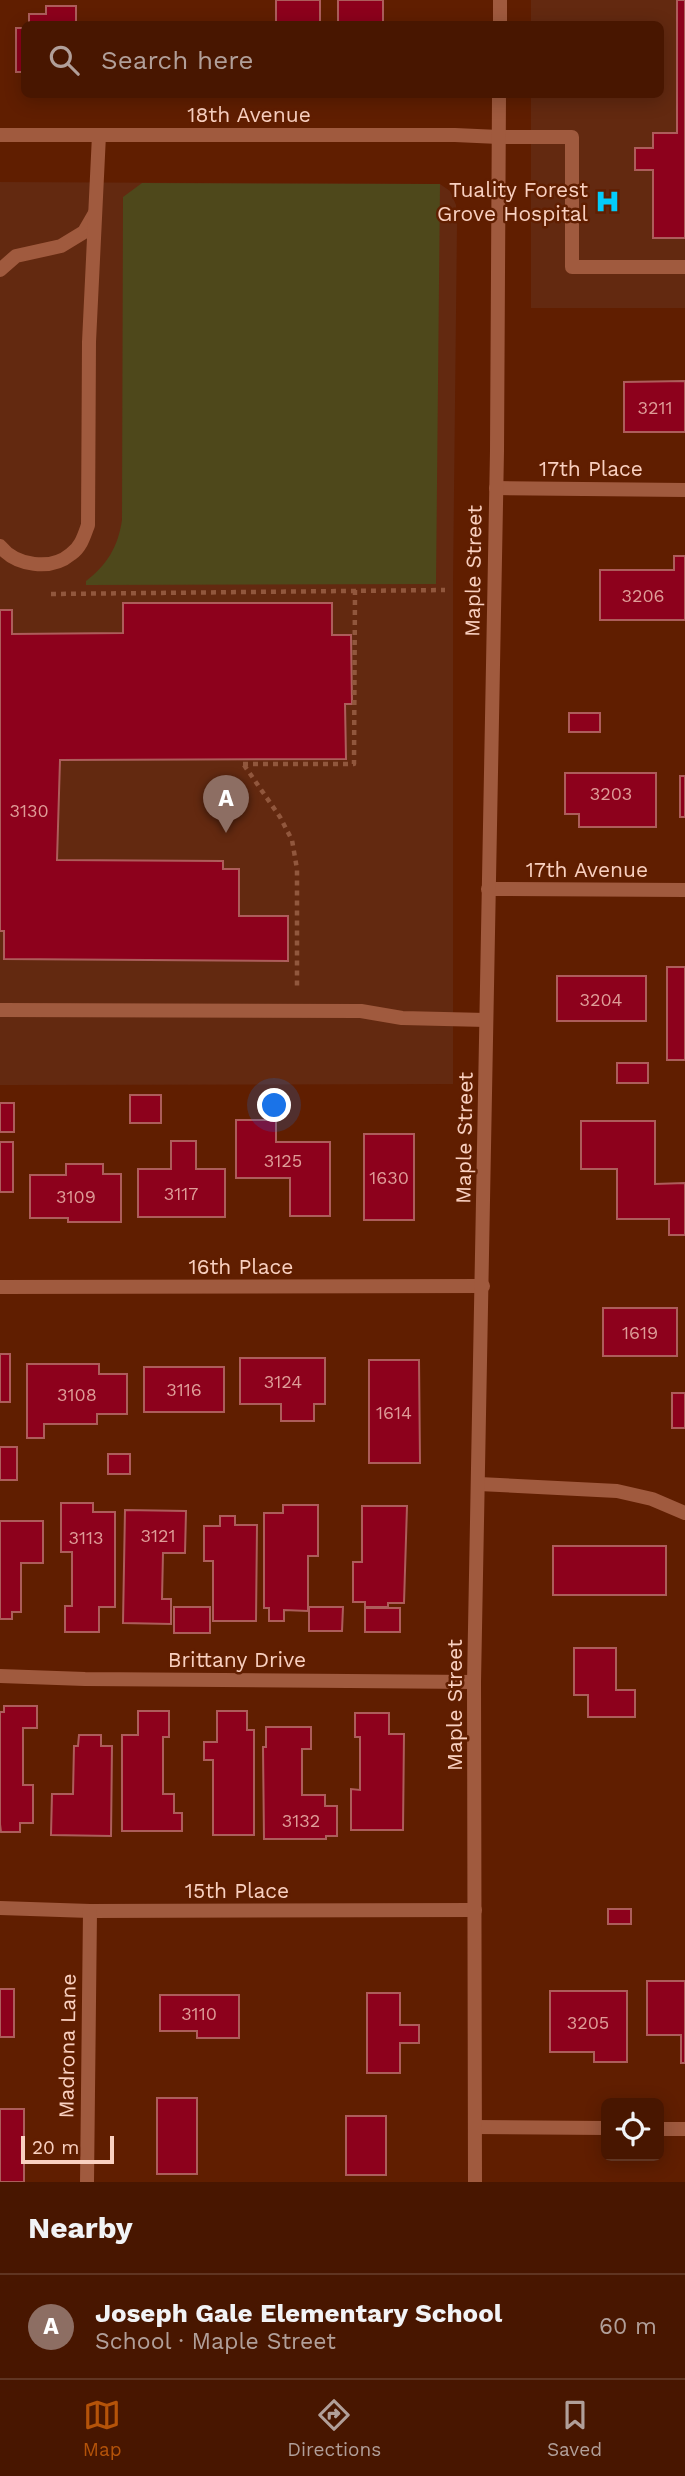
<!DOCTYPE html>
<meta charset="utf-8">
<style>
body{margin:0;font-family:"Work Sans",sans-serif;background:#52230f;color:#f1f3f6}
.controls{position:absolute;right:21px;bottom:21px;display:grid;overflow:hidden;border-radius:10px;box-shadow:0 4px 18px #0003}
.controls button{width:63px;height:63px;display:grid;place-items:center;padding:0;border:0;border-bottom:2px solid #603522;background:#481600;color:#f1f3f6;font:35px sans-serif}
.scale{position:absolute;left:21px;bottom:18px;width:93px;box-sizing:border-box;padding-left:7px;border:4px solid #f9d0c0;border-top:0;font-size:19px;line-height:24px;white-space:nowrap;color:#f9d0c0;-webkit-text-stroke:5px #601e00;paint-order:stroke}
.you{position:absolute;left:275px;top:1106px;width:24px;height:24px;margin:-18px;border:5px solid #fff;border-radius:50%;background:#1a73e8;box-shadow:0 0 0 10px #1a73e833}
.badge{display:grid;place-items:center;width:46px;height:46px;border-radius:50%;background:#b45309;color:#fff;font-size:23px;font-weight:700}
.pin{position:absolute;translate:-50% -58px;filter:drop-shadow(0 2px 4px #0008)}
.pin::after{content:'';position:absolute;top:37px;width:24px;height:21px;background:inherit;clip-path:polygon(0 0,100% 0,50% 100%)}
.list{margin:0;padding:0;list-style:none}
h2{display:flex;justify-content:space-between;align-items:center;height:91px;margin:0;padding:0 28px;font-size:30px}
h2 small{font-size:23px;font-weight:400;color:#b19f99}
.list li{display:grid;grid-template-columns:46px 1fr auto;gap:21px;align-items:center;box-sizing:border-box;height:105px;padding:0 28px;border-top:2px solid #603522}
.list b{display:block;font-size:26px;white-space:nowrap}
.list p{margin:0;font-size:23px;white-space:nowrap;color:#b19f99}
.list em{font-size:23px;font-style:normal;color:#b19f99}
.icon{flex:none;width:38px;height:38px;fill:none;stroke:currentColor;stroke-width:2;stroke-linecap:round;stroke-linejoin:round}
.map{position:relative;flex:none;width:685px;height:2182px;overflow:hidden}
.search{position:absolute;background:#481600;box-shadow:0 4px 18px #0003;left:21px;right:21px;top:21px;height:77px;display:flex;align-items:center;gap:18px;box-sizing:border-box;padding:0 24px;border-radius:10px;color:#b19f99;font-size:26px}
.sheet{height:196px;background:#481600}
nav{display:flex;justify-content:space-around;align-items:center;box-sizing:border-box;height:98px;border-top:2px solid #603522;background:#481600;font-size:19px;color:#b19f99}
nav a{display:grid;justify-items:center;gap:4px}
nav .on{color:#b45309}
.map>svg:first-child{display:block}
.built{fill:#632910}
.green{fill:#4e481b}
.building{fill:#8d011c;stroke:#ad5d5b;stroke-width:2}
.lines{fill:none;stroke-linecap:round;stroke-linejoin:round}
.path{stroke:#91573d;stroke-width:4.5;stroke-dasharray:5 5;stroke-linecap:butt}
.service{stroke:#a05a3e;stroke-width:14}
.minor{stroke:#a05a3e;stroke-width:14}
.tertiary{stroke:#a05a3e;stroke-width:14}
.labels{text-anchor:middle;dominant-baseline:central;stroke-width:5;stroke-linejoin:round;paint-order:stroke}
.number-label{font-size:18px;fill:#de9c97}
.street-label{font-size:21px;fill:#f9d0c0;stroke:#601e00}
.poi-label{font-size:21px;fill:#f9d0c0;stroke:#601e00;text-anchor:end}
</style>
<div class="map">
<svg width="685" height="2182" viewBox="0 0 685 2182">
<rect width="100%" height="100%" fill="#601e00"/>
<g class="built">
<polygon points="531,0 685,0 685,308 531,308 531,95 660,94 660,24 531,24"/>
<polygon points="0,182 440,184 450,191 456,205 457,224 453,582 453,1084 0,1085"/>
</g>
<path class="green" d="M142,183L440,184L436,584L86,585V581C107,565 118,547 122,520L123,197Z"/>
<g class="building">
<rect x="276" y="0" width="44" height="24"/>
<rect x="338" y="0" width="45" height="24"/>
<polygon points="677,0 685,0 685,238 653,238 653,170 635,170 635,148 653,148 653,133 677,133"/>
<polygon points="46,6 76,6 76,22 113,22 113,24 29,24 29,14 46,14"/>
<polygon points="217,22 217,24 128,24 128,23"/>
<rect x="16" y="28" width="8" height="44"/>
<polygon points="685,381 685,432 624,432 624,382"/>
<polygon points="674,556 685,556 685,620 600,620 600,570 674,570"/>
<polygon points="123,603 332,603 332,635 351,635 352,704 345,704 346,759 60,760 57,860 223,861 223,869 239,869 239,916 288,916 288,961 4,959 4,931 0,931 0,610 12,610 12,634 123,633"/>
<rect x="569" y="713" width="31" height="19"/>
<polygon points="565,773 656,773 656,827 579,827 579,814 565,814"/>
<rect x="680" y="776" width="5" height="41"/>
<rect x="667" y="967" width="18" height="93"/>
<rect x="557" y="976" width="89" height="45"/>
<rect x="617" y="1063" width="31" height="20"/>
<rect x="130" y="1095" width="31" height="28"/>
<rect x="0" y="1103" width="14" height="29"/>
<polygon points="236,1120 276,1120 276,1142 330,1142 330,1216 290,1216 290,1178 236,1178"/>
<polygon points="581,1121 655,1121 655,1184 685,1183 685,1235 669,1235 669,1219 617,1219 617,1169 581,1169"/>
<rect x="364" y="1134" width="50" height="86"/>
<polygon points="171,1141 196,1141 196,1169 225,1169 225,1217 138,1217 138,1169 171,1169"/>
<rect x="0" y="1142" width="13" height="50"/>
<polygon points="66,1164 103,1164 103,1174 121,1174 121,1222 68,1222 68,1218 30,1218 30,1175 66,1175"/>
<rect x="603" y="1308" width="74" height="48"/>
<rect x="0" y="1354" width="10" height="48"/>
<polygon points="240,1358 325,1358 325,1404 314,1404 314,1421 281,1421 281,1404 240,1404"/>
<polygon points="369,1360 419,1360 420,1463 369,1463"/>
<polygon points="27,1364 99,1364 99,1374 127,1374 127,1414 97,1414 97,1424 44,1424 44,1438 27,1438"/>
<rect x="144" y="1367" width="80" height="45"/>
<rect x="672" y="1393" width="13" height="35"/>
<rect x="0" y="1447" width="17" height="33"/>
<rect x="108" y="1454" width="22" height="20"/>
<polygon points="61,1503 93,1503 93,1512 115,1512 115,1607 99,1607 99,1632 65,1632 65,1606 72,1606 72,1552 61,1552"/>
<polygon points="283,1505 318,1505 318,1556 308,1556 308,1611 284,1610 284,1621 269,1621 269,1608 264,1608 264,1513 283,1513"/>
<polygon points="362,1506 407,1506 404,1603 388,1603 388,1607 365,1607 365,1602 353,1602 353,1562 362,1562"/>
<polygon points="125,1510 186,1511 185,1553 163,1553 162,1599 171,1599 171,1624 123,1623"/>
<polygon points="220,1516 235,1516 235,1525 257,1525 256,1621 213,1621 213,1561 204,1561 204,1526 220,1526"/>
<polygon points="0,1521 43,1521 43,1563 21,1563 21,1612 12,1612 12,1619 0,1619"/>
<rect x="553" y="1546" width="113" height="49"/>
<rect x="174" y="1607" width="36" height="26"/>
<polygon points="309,1607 343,1607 342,1631 309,1631"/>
<rect x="365" y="1608" width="35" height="24"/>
<polygon points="574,1648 616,1648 616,1690 635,1690 635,1717 588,1717 588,1695 574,1695"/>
<polygon points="4,1706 37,1706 37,1728 23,1728 23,1785 33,1785 33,1823 20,1823 20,1832 1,1832 0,1824 0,1712 4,1712"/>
<polygon points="138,1711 169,1711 169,1737 163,1737 163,1794 174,1794 174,1813 182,1813 182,1831 122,1831 122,1735 138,1735"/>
<polygon points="217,1711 247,1711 247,1730 254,1730 254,1835 213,1835 213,1760 204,1760 204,1742 217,1742"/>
<polygon points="355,1713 389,1713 389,1734 404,1734 403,1830 351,1830 351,1789 360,1790 360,1737 355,1737"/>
<polygon points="266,1727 311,1727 311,1749 302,1749 302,1795 325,1795 325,1806 337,1806 337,1836 326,1836 326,1839 264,1839 263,1747 266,1747"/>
<polygon points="79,1735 101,1735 101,1746 112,1746 111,1836 51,1835 52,1794 73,1794 74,1746 78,1746"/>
<rect x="608" y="1909" width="23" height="15"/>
<polygon points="647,1981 685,1981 685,2063 681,2063 681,2035 647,2035"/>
<rect x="0" y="1989" width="14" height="48"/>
<polygon points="550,1991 627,1991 627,2062 594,2062 594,2052 550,2052"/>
<polygon points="367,1993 400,1993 400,2025 419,2025 419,2043 400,2043 400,2073 367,2073"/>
<polygon points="160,1995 239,1995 239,2038 197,2038 197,2031 160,2031"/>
<rect x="157" y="2098" width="40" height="76"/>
<rect x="0" y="2109" width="24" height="73"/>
<rect x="346" y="2116" width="40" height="59"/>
</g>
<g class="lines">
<g class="path">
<polyline points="51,594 445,590"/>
<polyline points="243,764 354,764 355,590"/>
<polyline points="244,765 280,817 292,840 297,869 297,990"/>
</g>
<g class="service">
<polyline points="499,137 572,137 572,267 685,267"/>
<polyline points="0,270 16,256 61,246 84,232 95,213"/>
<path d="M0,546C16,566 51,571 71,554C81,547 84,536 88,525L89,342L99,135"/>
<polyline points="0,1010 361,1011 402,1018 486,1020"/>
<polyline points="479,1484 617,1491 652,1499 685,1513"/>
</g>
<g class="minor">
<polyline points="0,135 455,135 499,137"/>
<polyline points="496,488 685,490"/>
<polyline points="488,889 685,890"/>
<polyline points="0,1287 483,1286"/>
<polyline points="0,1676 85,1679 474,1682"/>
<polyline points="0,1908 90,1911 475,1910"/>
<polyline points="475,2127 606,2128"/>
<polyline points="659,2129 685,2129"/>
<polyline points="87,2182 90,1911"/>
</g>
<g class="tertiary">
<polyline points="500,24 500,0"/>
<polyline points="475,2182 474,1682 497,451 499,94"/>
</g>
</g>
<defs>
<symbol id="hospital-bare" viewBox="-9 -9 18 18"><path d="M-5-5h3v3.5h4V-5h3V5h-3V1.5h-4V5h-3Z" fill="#04cbf9" stroke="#601e00" stroke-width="2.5" paint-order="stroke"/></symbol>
</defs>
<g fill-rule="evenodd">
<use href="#hospital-bare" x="590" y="184" width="35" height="35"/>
</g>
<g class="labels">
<g class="number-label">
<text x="655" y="407">3211</text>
<text x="643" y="595">3206</text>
<text x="611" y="793">3203</text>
<text x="29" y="810">3130</text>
<text x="601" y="999">3204</text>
<text x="283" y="1160">3125</text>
<text x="389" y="1177">1630</text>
<text x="181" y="1193">3117</text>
<text x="76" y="1196">3109</text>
<text x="640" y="1332">1619</text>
<text x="283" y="1381">3124</text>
<text x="184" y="1389">3116</text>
<text x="77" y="1394">3108</text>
<text x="394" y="1412">1614</text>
<text x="158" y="1535">3121</text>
<text x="86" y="1537">3113</text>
<text x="301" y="1820">3132</text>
<text x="199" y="2013">3110</text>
<text x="588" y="2022">3205</text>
</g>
<g class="street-label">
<text x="249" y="114">18th Avenue</text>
<text x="591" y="468">17th Place</text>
<text transform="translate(473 571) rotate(-89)">Maple Street</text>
<text x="587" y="869">17th Avenue</text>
<text transform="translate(464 1138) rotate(-89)">Maple Street</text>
<text x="241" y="1266">16th Place</text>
<text x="237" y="1659">Brittany Drive</text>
<text transform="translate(454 1705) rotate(-90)">Maple Street</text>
<text x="237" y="1890">15th Place</text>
<text transform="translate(67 2046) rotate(-89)">Madrona Lane</text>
</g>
<g class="poi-label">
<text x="588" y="189">Tuality Forest<tspan x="588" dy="24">Grove Hospital</tspan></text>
</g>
</g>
</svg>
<div class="controls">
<button><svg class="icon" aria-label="locate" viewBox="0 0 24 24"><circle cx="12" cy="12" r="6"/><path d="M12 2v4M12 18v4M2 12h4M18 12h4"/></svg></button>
</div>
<div class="scale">20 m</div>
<div class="you"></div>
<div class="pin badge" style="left:226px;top:833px;background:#8d6e63">A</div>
<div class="search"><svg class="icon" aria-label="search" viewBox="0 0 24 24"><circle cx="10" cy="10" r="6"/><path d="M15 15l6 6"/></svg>Search here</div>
</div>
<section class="sheet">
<h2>Nearby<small></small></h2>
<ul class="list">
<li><span class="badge" style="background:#8d6e63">A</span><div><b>Joseph Gale Elementary School</b><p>School · Maple Street</p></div><em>60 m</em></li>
</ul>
</section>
<nav>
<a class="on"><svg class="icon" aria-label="map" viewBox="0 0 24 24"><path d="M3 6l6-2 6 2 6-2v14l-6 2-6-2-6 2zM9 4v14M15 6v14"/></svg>Map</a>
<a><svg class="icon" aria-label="directions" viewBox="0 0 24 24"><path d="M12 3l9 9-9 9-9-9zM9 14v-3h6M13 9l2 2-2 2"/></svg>Directions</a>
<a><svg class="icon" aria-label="saved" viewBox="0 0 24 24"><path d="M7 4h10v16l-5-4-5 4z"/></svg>Saved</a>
</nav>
